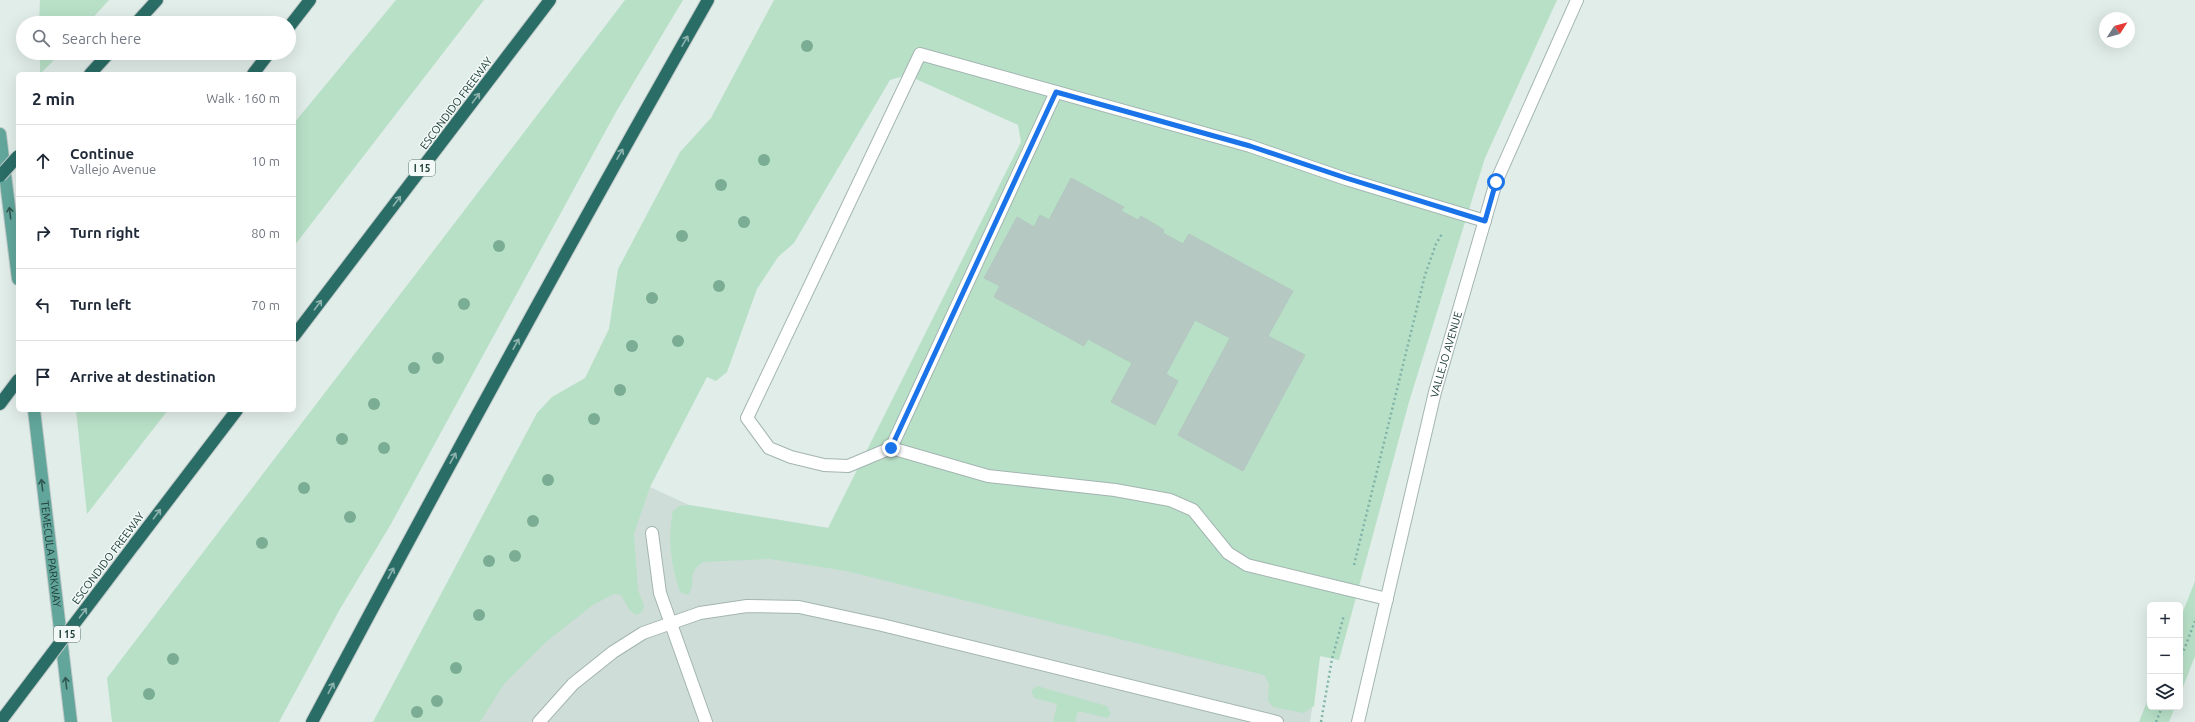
<!DOCTYPE html>
<meta charset="utf-8">
<style>
body{margin:0;font-family:Ubuntu,sans-serif;background:#f2f2f3;color:#1f2937}
.controls{position:absolute;right:12px;bottom:12px;display:grid;overflow:hidden;border-radius:6px;box-shadow:0 4px 16px #0002}
.controls button{width:36px;height:36px;display:grid;place-items:center;padding:0;border:0;border-bottom:1px solid #e0e1e3;background:#fff;color:#1f2937;font:20px sans-serif}
.compass{position:absolute;left:2099px;top:12px;width:36px;height:36px;border-radius:50%;background:#fff;box-shadow:0 4px 16px #0002;rotate:54deg}
.stop{position:absolute;width:12px;height:12px;margin:-9px;border:3px solid #1a73e8;border-radius:50%;background:#fff}
.stop.end{background:#1a73e8;border-color:#fff;box-shadow:0 1px 4px #0008}
.list{margin:0;padding:0;list-style:none}
h2{display:flex;justify-content:space-between;align-items:center;height:52px;margin:0;padding:0 16px;font-size:17px}
h2 small{font-size:13px;font-weight:400;color:#747a83}
.list li{display:grid;grid-template-columns:26px 1fr auto;gap:12px;align-items:center;box-sizing:border-box;height:72px;padding:0 16px;border-top:1px solid #e0e1e3}
.list b{display:block;font-size:15px;white-space:nowrap}
.list p{margin:0;font-size:13px;white-space:nowrap;color:#747a83}
.list em{font-size:13px;font-style:normal;color:#747a83}
.icon{flex:none;width:22px;height:22px;fill:none;stroke:currentColor;stroke-width:2;stroke-linecap:round;stroke-linejoin:round}
.map{position:relative;flex:none;width:2195px;height:722px;overflow:hidden}
.search{position:absolute;background:#fff;box-shadow:0 4px 16px #0002;left:16px;top:16px;width:280px;height:44px;display:flex;align-items:center;gap:10px;box-sizing:border-box;padding:0 14px;border-radius:22px;color:#747a83;font-size:15px}
.panel{position:absolute;background:#fff;box-shadow:0 4px 16px #0002;left:16px;top:72px;width:280px;height:340px;border-radius:6px}
.map>svg:first-child{display:block}
.built{fill:#cfddd8}
.green{fill:#b8e0c7}
.building{fill:#b6c8c2;stroke:#b3c7c1}
.lines{fill:none;stroke-linecap:round;stroke-linejoin:round}
.service-casing{stroke:#a3b5b1;stroke-width:14}
.minor-casing{stroke:#a3b5b1;stroke-width:14}
.primary-casing{stroke:#c1c9c8;stroke-width:14}
.motorway-casing{stroke:#c1c9c8;stroke-width:14}
.path{stroke:#7fb3a8;stroke-width:2.5;stroke-dasharray:2 3;stroke-linecap:butt}
.service{stroke:#fff;stroke-width:12}
.minor{stroke:#fff;stroke-width:12}
.primary{stroke:#62a69b;stroke-width:12}
.motorway{stroke:#2a6d66;stroke-width:12}
.motorway-bridge-casing{stroke:#c1c9c8;stroke-width:14;stroke-linecap:butt}
.motorway-bridge{stroke:#2a6d66;stroke-width:12}
.tree{fill:#7bad94}
.oneway{stroke:#8eb3ae}
.oneway2{stroke:#305952}
.route{stroke:#1a73e8;stroke-width:5}
.labels{text-anchor:middle;dominant-baseline:central;stroke-width:3;stroke-linejoin:round;paint-order:stroke}
.shield{fill:#f2f9f6;stroke:#5f7772;stroke-width:1}
.shield-label{font-size:10px;font-weight:bold;fill:#203f3a}
.street-label{font-size:11px;fill:#203f3a;stroke:#f2f9f6}
</style>
<div class="map">
<svg width="2195" height="722" viewBox="0 0 2195 722">
<rect width="100%" height="100%" fill="#e1ede9"/>
<polygon class="built" points="650,487 689,505 828,528 1320,656 1310,722 455,722"/>
<g class="green">
<polygon points="40,0 109,0 88,23 39,23"/>
<polygon points="396,0 484,0 294,246 294,123"/>
<polygon points="625,0 683,0 616,112 391,524 340,609 279,722 112,722 107,678"/>
<path d="M774,0H1557L1485,158L1409,402L1339,660L1320,656L1314,706L1304,713L1273,707L1268,701L1269,684L1264,675L846,571L770,559L703,562C685,575 698,581 688,595L680,592C671,565 667,538 673,511L679,506L689,505L828,528L1021,142L1018,125L907,75L890,80L794,243L778,257L757,289L727,372L716,381L707,377L650,487L634,534L638,590L644,605L643,611L637,615L630,611L621,595L614,594L593,605L546,642L504,684L480,722H373L537,413L552,397L585,378L609,329L618,269L680,152L711,118Z"/>
<polygon points="40,53 61,53 40,74"/>
<polygon points="76,410 168,410 87,514"/>
<polygon points="2195,581 2195,656 2180,695 2180,619"/>
<polygon points="1037,686 1107,706 1111,714 1107,718 1078,711 1075,722 1053,722 1057,704 1034,698 1031,691"/>
<polygon points="2150,694 2150,707 2175,707 2169,722 2139,722"/>
</g>
<polygon class="building" points="1071,178 1124,207 1121,211 1138,220 1141,216 1164,230 1163,233 1183,244 1189,234 1293,291 1268,336 1305,355 1243,471 1178,435 1230,338 1195,320 1166,374 1178,381 1155,425 1111,402 1132,363 1088,339 1084,346 994,297 1000,286 984,278 1017,217 1034,227 1040,215 1049,220"/>
<g class="lines">
<defs>
<g id="service">
<polyline points="891,448 1056,92"/>
<polyline points="652,533 660,593 706,722"/>
<polyline points="1387,599 1247,565 1228,553 1193,510 1170,500 1115,490 988,476 891,448 848,466 824,465 791,457 769,448 747,418 920,54 1250,146 1346,179 1485,221"/>
<polyline points="539,722 573,684 613,652 643,633 700,613 747,606 799,607 882,625 1277,722"/>
</g>
<g id="minor">
<path id="s1" d="M1358,722L1435,392L1496,182L1577,0"/>
</g>
<g id="primary">
<polyline points="0,134 18,279"/>
<path id="s2" d="M34,410L71,722"/>
</g>
<g id="motorway">
<polyline points="136,23 157,0"/>
<polyline points="289,27 310,0"/>
<polyline points="90,74 109,53"/>
<polyline points="253,74 269,53"/>
<polyline points="294,336 550,0"/>
<polyline points="0,404 18,380"/>
<polyline points="134,545 237,410"/>
<path d="M312,722C441,479 572,239 708,0"/>
</g>
</defs>
<use href="#service" class="service-casing"/>
<use href="#minor" class="minor-casing"/>
<use href="#primary" class="primary-casing"/>
<use href="#motorway" class="motorway-casing"/>
<g class="path">
<polyline points="1354,565 1425,275 1436,244 1442,234"/>
<polyline points="2180,660 2195,621"/>
<polyline points="1321,722 1332,659 1344,615"/>
<polyline points="2156,722 2162,707"/>
</g>
<use href="#service" class="service"/>
<use href="#minor" class="minor"/>
<use href="#primary" class="primary"/>
<use href="#motorway" class="motorway"/>
<defs>
<g id="motorway-bridge">
<polyline points="0,176 18,156"/>
<polyline points="0,722 134,545"/>
</g>
</defs>
<use href="#motorway-bridge" class="motorway-bridge-casing"/>
<use href="#motorway-bridge" class="motorway-bridge"/>
</g>
<g class="tree">
<circle cx="807" cy="46" r="6"/>
<circle cx="764" cy="160" r="6"/>
<circle cx="721" cy="185" r="6"/>
<circle cx="744" cy="222" r="6"/>
<circle cx="682" cy="236" r="6"/>
<circle cx="499" cy="246" r="6"/>
<circle cx="719" cy="286" r="6"/>
<circle cx="652" cy="298" r="6"/>
<circle cx="464" cy="304" r="6"/>
<circle cx="678" cy="341" r="6"/>
<circle cx="632" cy="346" r="6"/>
<circle cx="438" cy="358" r="6"/>
<circle cx="414" cy="368" r="6"/>
<circle cx="620" cy="390" r="6"/>
<circle cx="374" cy="404" r="6"/>
<circle cx="594" cy="419" r="6"/>
<circle cx="342" cy="439" r="6"/>
<circle cx="384" cy="448" r="6"/>
<circle cx="548" cy="480" r="6"/>
<circle cx="304" cy="488" r="6"/>
<circle cx="350" cy="517" r="6"/>
<circle cx="533" cy="521" r="6"/>
<circle cx="262" cy="543" r="6"/>
<circle cx="515" cy="556" r="6"/>
<circle cx="489" cy="561" r="6"/>
<circle cx="479" cy="615" r="6"/>
<circle cx="173" cy="659" r="6"/>
<circle cx="456" cy="668" r="6"/>
<circle cx="149" cy="694" r="6"/>
<circle cx="437" cy="701" r="6"/>
<circle cx="417" cy="712" r="6"/>
</g>
<defs><path id="oneway-shaft" d="M-6 0H5M1.5-3L5.5 0L1.5 3" fill="none" stroke-width="1.6" stroke-linecap="round" stroke-linejoin="round"/></defs>
<g class="oneway">
<use href="#oneway-shaft" transform="translate(685 41) rotate(-60)"/>
<use href="#oneway-shaft" transform="translate(476 98) rotate(-53)"/>
<use href="#oneway-shaft" transform="translate(620 154) rotate(-60)"/>
<use href="#oneway-shaft" transform="translate(397 201) rotate(-53)"/>
<use href="#oneway-shaft" transform="translate(318 305) rotate(-53)"/>
<use href="#oneway-shaft" transform="translate(516 344) rotate(-61)"/>
<use href="#oneway-shaft" transform="translate(453 458) rotate(-61)"/>
<use href="#oneway-shaft" transform="translate(157 514) rotate(-53)"/>
<use href="#oneway-shaft" transform="translate(391 573) rotate(-62)"/>
<use href="#oneway-shaft" transform="translate(83 613) rotate(-53)"/>
<use href="#oneway-shaft" transform="translate(331 688) rotate(-62)"/>
</g>
<g class="oneway2">
<use href="#oneway-shaft" transform="translate(10 213) rotate(-97)"/>
<use href="#oneway-shaft" transform="translate(42 485) rotate(-97)"/>
<use href="#oneway-shaft" transform="translate(66 683) rotate(-97)"/>
</g>
<g class="lines">
<polyline class="route" points="891,448 1056,92 1250,146 1346,178 1485,221 1496,182"/>
</g>
<g class="labels">
<g class="shield">
<rect x="409" y="160" width="26" height="16" rx="3"/>
<rect x="54" y="626" width="26" height="16" rx="3"/>
</g>
<g class="shield-label">
<text x="422" y="168">I 15</text>
<text x="67" y="634">I 15</text>
</g>
<g class="street-label">
<text transform="translate(456 103) rotate(-53)">ESCONDIDO FREEWAY</text>
<text stroke="none"><textPath href="#s1" startOffset="378">VALLEJO AVENUE</textPath></text>
<text stroke="none"><textPath href="#s2" startOffset="145">TEMECULA PARKWAY</textPath></text>
<text transform="translate(108 558) rotate(-53)">ESCONDIDO FREEWAY</text>
</g>
</g>
</svg>
<div class="controls">
<button>+</button>
<button>−</button>
<button><svg class="icon" aria-label="layers" viewBox="0 0 24 24"><path d="M12 4l9 5-9 5-9-5zM3 14l9 5 9-5"/></svg></button>
</div>
<svg class="compass" viewBox="-18 -18 36 36"><path d="M0-13l5 13h-10z" fill="#e53935"/><path d="M0 13l5-13h-10z" fill="#747a83"/></svg>
<div class="stop" style="left:1496px;top:182px"></div>
<div class="stop end" style="left:891px;top:448px"></div>
<div class="search"><svg class="icon" aria-label="search" viewBox="0 0 24 24"><circle cx="10" cy="10" r="6"/><path d="M15 15l6 6"/></svg>Search here</div>
<section class="panel">
<h2>2 min<small>Walk · 160 m</small></h2>
<ul class="list">
<li><svg class="icon" aria-label="ahead" viewBox="0 0 24 24"><path d="M12 20V5M6 11l6-6 6 6"/></svg><div><b>Continue</b><p>Vallejo Avenue</p></div><em>10 m</em></li>
<li><svg class="icon" aria-label="right" viewBox="0 0 24 24"><path d="M7 20v-9h11M14 6l5 5-5 5"/></svg><div><b>Turn right</b></div><em>80 m</em></li>
<li><svg class="icon" aria-label="left" viewBox="0 0 24 24"><path d="M17 20v-9H6M10 6l-5 5 5 5"/></svg><div><b>Turn left</b></div><em>70 m</em></li>
<li><svg class="icon" aria-label="arrive" viewBox="0 0 24 24"><path d="M6 21V4h12l-3 4 3 4H6"/></svg><div><b>Arrive at destination</b></div></li>
</ul>
</section>
</div>
